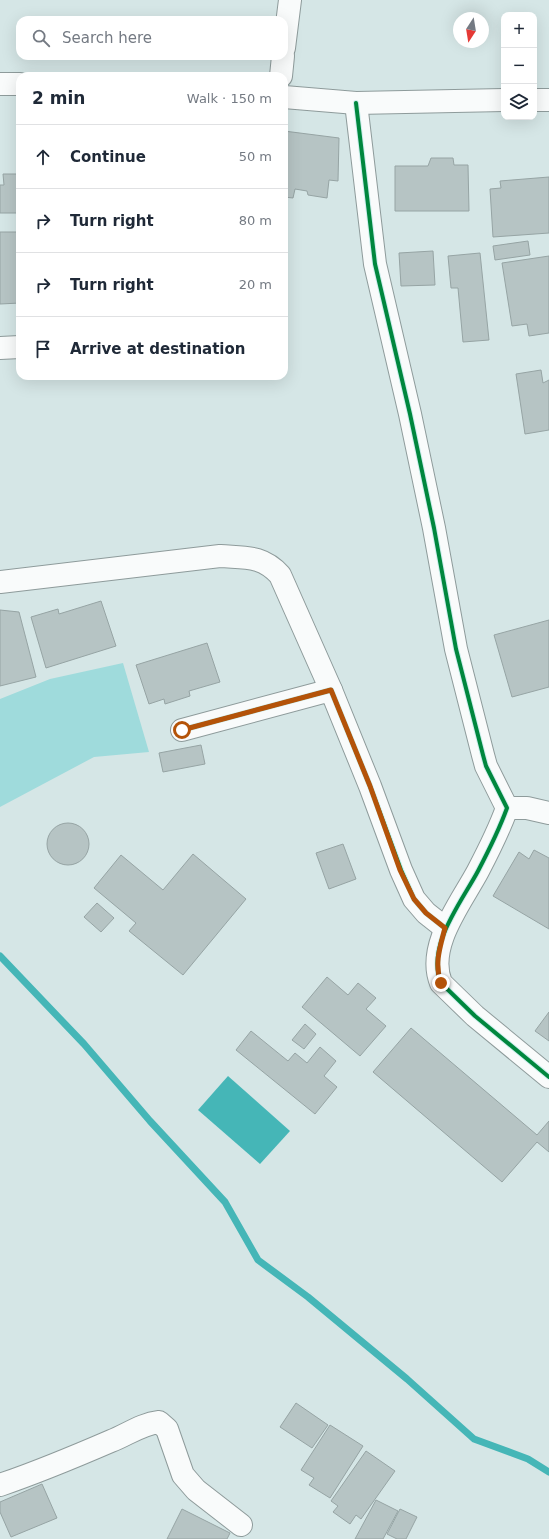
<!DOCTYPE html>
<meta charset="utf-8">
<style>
body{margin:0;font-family:"DejaVu Sans",sans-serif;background:#f2f2f3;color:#1f2937}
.controls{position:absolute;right:12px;top:12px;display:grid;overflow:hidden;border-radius:8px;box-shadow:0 4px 16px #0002}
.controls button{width:36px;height:36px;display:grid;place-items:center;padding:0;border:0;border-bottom:1px solid #e0e1e3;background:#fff;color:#1f2937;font:20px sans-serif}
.compass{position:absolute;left:453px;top:12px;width:36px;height:36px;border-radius:50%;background:#fff;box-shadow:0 4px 16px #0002;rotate:192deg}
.stop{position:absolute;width:12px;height:12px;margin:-9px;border:3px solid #b45309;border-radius:50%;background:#fff}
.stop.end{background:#b45309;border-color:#fff;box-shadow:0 1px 4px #0008}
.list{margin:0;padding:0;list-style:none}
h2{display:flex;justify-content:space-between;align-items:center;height:52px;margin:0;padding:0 16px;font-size:17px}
h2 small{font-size:13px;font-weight:400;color:#747a83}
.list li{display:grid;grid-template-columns:26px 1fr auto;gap:12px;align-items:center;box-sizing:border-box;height:64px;padding:0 16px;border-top:1px solid #e0e1e3}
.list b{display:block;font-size:15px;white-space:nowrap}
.list em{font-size:13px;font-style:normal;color:#747a83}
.icon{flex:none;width:22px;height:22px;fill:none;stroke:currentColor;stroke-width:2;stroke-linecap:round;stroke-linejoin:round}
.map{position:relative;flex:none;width:549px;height:1539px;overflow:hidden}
.search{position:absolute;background:#fff;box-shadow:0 4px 16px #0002;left:16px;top:16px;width:272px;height:44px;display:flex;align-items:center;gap:10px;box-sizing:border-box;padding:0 14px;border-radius:12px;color:#747a83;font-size:15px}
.panel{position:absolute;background:#fff;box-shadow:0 4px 16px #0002;left:16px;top:72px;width:272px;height:308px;border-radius:12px}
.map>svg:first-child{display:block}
.green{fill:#9fdbdc}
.water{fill:#45b6b7}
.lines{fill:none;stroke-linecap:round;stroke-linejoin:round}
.stream{stroke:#45b6b7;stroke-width:7}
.building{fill:#b6c4c4;stroke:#96a4a4}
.minor-casing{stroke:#8e9b9b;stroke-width:24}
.minor{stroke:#f9fbfb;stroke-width:22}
.cycleway-casing{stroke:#cdeeee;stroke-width:6}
.cycleway{stroke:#00873e;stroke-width:4}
.route{stroke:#b45309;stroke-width:5}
</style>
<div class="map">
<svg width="549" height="1539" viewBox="0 0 549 1539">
<rect width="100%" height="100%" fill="#d5e6e6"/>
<polygon class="green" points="123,663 149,752 94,757 0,807 0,699 50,679"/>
<polygon class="water" points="228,1076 290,1131 260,1164 198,1110"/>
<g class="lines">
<polyline class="stream" points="0,956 84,1044 150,1121 225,1202 258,1260 308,1297 407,1379 474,1439 528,1459 549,1472"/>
</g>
<g class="building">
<polygon points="284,131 339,138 338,181 329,180 327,198 308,195 307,191 295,189 293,198 284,197"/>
<polygon points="431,158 453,158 454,165 468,165 469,211 395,211 395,166 428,166"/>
<polygon points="3,174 20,174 20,213 0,213 0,185 4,185"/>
<polygon points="549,177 549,233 493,237 490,189 501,188 500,181"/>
<polygon points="0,232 20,232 20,303 0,304"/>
<polygon points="528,241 530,255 495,260 493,246"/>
<polygon points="433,251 435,285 401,286 399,253"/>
<polygon points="480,253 489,340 463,342 458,288 451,288 448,256"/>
<polygon points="549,256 549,333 529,336 527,324 512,326 502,263"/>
<polygon points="541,370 543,383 549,380 549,430 525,434 516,374"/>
<polygon points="101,601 116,646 46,668 31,617 58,609 59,614"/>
<polygon points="0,610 19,612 36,677 0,686"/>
<polygon points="549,620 549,687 512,697 494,635"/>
<polygon points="207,643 220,682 189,691 190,696 165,704 164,699 149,704 136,665"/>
<polygon points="201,745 205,764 163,772 159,753"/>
<circle cx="68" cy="844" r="21"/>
<polygon points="343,844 356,879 329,889 316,853"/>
<polygon points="534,850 549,858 549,929 493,896 519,852 529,859"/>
<polygon points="193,854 246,899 183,975 129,931 136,923 94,888 121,855 163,890"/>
<polygon points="97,903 114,918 101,932 84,917"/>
<polygon points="327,977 348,995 358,983 376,998 366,1009 386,1026 360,1056 302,1007"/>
<polygon points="549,1012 549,1041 535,1031"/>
<polygon points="305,1024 316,1034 304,1049 292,1040"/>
<polygon points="411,1028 537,1135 549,1121 549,1152 537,1142 502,1182 373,1072"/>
<polygon points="251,1031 288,1061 295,1053 307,1063 320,1047 336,1061 324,1076 337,1087 315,1114 236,1050"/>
<polygon points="296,1403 328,1425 312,1448 280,1427"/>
<polygon points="330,1425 363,1446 330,1498 309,1485 314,1478 301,1470"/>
<polygon points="366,1451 395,1471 361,1519 356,1515 350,1524 333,1512 338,1506 331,1501"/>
<polygon points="42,1484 57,1518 11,1537 0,1512 0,1502"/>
<polygon points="376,1500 398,1511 383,1539 355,1539"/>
<polygon points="182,1509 230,1533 227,1539 167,1539"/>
<polygon points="400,1509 417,1517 406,1539 397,1539 387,1534"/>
</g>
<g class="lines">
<defs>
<g id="minor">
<polyline points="284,48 290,0"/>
<polyline points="281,76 283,56"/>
<polyline points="0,84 20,84"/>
<polyline points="284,97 356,103 504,100"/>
<polyline points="534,100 549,100"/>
<path d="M356,103L375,264L410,414L434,528L456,649L483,755L486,766L507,808C499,830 489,850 478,871C461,903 426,946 441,983L475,1016L549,1077"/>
<polyline points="0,348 20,347"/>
<path d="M0,582L220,556C245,558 262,555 280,575L331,690"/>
<polyline points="182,730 331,690 370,786 401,870 414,899 426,913 445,928"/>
<polyline points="507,808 527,808 549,813"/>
<path d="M0,1485C38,1472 74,1457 111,1441C127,1435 141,1424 159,1422L167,1429L183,1475L196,1490L241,1525"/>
</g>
</defs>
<use href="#minor" class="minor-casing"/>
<use href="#minor" class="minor"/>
<defs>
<g id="cycleway">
<path d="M356,103L375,264L410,414L434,528L456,649L483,755L486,766L507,808C499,830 489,850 478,871C461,903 426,946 441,983L475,1016L549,1077"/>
<polyline points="182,730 331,690 370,786 401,870 414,899 426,913 445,928"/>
</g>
</defs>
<use href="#cycleway" class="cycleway-casing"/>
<use href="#cycleway" class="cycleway"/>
</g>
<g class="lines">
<path class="route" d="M182,730L331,690L370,786L400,870L414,899L426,913L445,928C440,947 434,964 441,983"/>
</g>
</svg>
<div class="controls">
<button>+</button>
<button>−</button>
<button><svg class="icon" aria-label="layers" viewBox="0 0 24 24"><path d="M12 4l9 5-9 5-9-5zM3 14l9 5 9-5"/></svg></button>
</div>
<svg class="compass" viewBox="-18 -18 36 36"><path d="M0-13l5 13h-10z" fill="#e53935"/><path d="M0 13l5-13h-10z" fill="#747a83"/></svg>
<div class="stop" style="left:182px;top:730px"></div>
<div class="stop end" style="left:441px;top:983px"></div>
<div class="search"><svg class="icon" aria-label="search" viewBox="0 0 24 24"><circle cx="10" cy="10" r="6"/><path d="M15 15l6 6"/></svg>Search here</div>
<section class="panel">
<h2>2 min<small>Walk · 150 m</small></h2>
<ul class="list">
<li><svg class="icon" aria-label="ahead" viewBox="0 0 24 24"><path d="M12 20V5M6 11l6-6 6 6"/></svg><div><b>Continue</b></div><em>50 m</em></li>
<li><svg class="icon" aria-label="right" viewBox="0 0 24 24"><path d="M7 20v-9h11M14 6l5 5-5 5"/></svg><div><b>Turn right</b></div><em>80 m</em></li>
<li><svg class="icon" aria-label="right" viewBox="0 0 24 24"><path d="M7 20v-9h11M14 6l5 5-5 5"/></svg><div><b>Turn right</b></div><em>20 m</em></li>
<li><svg class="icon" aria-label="arrive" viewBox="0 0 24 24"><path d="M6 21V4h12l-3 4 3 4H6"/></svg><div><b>Arrive at destination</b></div></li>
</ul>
</section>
</div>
